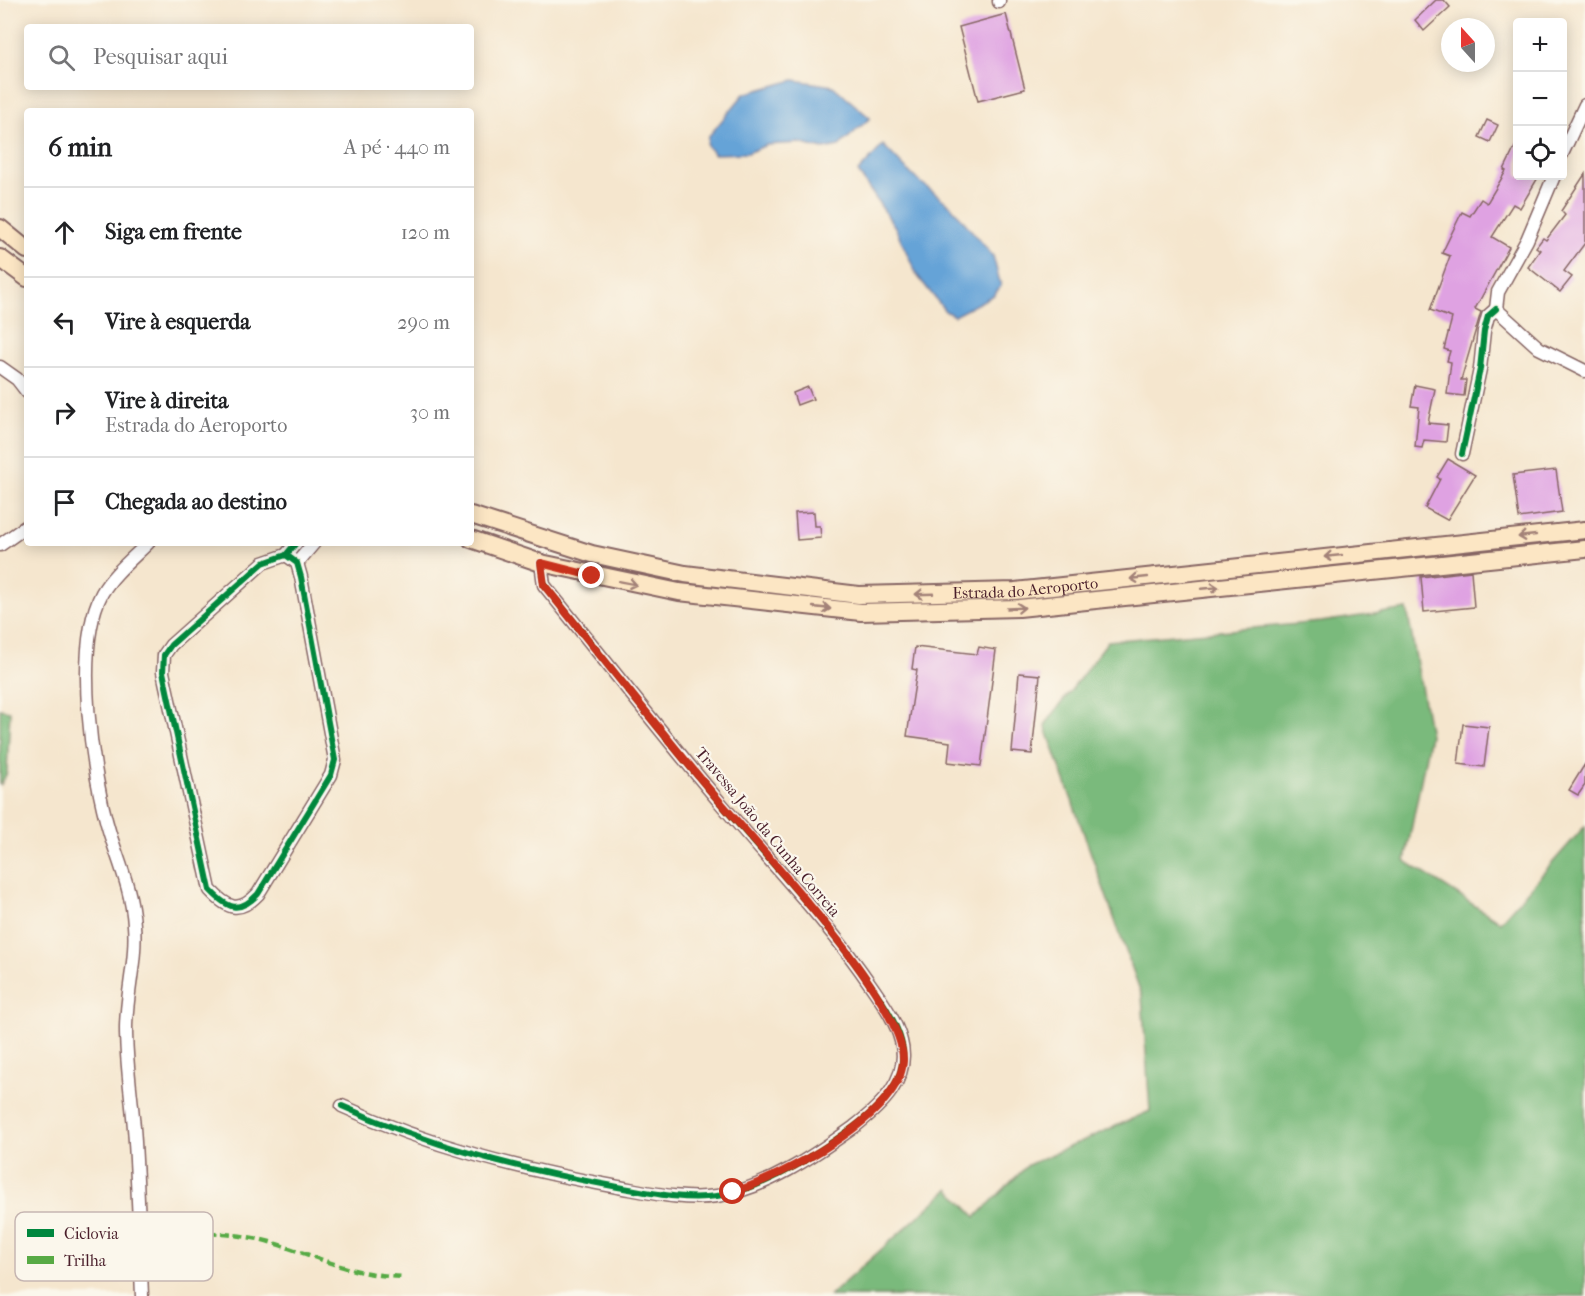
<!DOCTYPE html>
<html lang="pt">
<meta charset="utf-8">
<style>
body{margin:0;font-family:"IM FELL French Canon",serif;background:#f2f2f2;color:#202124}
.controls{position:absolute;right:18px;top:18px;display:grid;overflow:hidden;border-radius:6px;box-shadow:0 3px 15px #0003}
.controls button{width:54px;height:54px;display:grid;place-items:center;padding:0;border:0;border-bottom:2px solid #e0e0e0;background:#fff;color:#202124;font:30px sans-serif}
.compass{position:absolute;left:1441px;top:18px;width:54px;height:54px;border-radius:50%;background:#fff;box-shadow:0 3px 15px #0003;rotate:339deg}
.stop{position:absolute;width:18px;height:18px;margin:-14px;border:4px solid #c8321e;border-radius:50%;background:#fff}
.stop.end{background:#c8321e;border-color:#fff;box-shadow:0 2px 6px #0008}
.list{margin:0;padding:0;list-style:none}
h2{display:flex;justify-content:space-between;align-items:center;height:78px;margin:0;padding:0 24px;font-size:26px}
h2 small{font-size:20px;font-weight:400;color:#757577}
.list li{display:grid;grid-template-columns:39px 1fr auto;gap:18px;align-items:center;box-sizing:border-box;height:90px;padding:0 24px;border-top:2px solid #e0e0e0}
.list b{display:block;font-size:22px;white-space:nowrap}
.list p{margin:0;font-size:20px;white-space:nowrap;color:#757577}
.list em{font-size:20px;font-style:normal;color:#757577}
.icon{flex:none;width:33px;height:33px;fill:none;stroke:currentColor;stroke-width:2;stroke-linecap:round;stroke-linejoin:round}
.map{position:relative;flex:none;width:1585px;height:1296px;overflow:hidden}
.search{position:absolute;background:#fff;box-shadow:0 3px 15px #0003;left:24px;top:24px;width:450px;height:66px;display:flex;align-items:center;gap:15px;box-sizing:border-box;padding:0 21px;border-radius:6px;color:#757577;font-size:22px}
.panel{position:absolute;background:#fff;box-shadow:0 3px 15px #0003;left:24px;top:108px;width:450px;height:438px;border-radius:6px}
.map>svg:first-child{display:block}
.forest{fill:#7aba7b;stroke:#626c53;stroke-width:1.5}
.water{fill:#65a3d7;stroke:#586181;stroke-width:1.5}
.building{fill:#dfa2e2}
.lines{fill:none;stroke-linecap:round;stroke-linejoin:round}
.minor-casing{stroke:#866564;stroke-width:15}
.secondary-casing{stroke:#866564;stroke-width:20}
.minor{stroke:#fff;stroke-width:12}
.secondary{stroke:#fce6c4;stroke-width:16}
.quiet{stroke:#57aa44;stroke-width:4.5;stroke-dasharray:9 4.5;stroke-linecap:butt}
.cycleway-casing{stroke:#fbf7ec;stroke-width:10}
.cycleway{stroke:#00873e;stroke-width:6}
.oneway{stroke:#a38278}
.route{stroke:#c8321e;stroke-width:8}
.labels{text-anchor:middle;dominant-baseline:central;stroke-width:4.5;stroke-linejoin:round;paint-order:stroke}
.street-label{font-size:16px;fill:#4a1f2b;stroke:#fbf7ec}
.key{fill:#fbf7ec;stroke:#c6b6b2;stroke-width:1.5}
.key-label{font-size:16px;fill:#4a1f2b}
</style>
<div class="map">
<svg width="1585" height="1296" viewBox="0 0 1585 1296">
<rect width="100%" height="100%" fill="#fbf7ec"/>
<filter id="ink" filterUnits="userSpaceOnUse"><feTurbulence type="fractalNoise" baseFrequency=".0167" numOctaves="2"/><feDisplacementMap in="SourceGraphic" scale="12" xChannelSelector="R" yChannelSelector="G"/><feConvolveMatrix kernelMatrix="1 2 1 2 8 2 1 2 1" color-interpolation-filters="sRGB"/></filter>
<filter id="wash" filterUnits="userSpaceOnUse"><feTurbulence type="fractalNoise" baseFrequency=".008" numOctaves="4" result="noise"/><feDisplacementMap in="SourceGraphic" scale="24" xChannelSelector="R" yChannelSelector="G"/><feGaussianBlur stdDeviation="1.35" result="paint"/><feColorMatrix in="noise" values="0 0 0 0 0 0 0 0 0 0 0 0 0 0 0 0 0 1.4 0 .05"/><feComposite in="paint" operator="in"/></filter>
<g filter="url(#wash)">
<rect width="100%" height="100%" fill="#f5e6ce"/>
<g class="forest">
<polygon points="1407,609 1430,735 1405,861 1500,922 1585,826 1585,1296 829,1296 949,1189 976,1217 1028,1165 1150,1111 1142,996 1045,725 1108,641 1321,622"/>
<polygon points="0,709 10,711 7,773 0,786"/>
</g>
<g class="water">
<polygon points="794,80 833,86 870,118 839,146 823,149 799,143 766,145 748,153 714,154 707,146 708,137 744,94"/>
<polygon points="883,145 914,177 951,206 993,256 1001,286 994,295 954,316 945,311 917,275 895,227 858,172"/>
</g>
<g id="blocks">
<g class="building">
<polygon points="1436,0 1444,0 1450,7 1424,31 1415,20"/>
<polygon points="1006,14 1025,89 978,101 959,27"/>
<polygon points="1487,120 1498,125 1490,142 1479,137"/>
<polygon points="1518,141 1518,176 1539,176 1520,208 1513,204 1492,237 1509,247 1475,309 1481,312 1461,380 1466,380 1464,396 1447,394 1451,362 1447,361 1450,351 1444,349 1452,318 1430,310 1450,256 1442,253 1462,212 1470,216 1481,199 1487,203 1506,171 1504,170"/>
<polygon points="1585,174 1585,243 1564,271 1572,277 1560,292 1528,267 1540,250 1536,247 1543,238 1546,240 1565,215 1561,211"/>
<polygon points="1415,385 1435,389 1428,423 1448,425 1446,442 1424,440 1422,448 1415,447 1419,407 1411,406"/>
<polygon points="808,387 813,399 797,405 793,393"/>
<polygon points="1448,459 1475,475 1447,520 1425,508 1440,479 1437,477"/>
<polygon points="1556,470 1562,512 1519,518 1513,475"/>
<polygon points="814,512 815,526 820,526 821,538 797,540 795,513"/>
<polygon points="1471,571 1474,607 1424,612 1421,577"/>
<polygon points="915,647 977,654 979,647 996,650 981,766 948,762 950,742 907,736 917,670 912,669"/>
<polygon points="1019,673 1040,675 1032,754 1012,752"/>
<polygon points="1463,724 1489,727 1484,767 1458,764"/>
<polygon points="1585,764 1585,785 1578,795 1569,790"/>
</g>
</g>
</g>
<g filter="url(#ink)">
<use href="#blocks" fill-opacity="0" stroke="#866564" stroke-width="1.5"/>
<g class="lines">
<defs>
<g id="minor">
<polyline points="999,0 999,2"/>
<polyline points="1562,154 1585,105"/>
<polyline points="1496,309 1498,292 1527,240 1554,176"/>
<polyline points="1496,309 1539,348 1585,371"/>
<polyline points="0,367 17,379 27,392"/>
<polyline points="1462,454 1480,369 1484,331 1488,316 1496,309"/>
<polyline points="0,545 27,526"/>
<path d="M286,555L297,563L301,577L335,760L331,775L258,894C239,914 228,909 210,890L163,672L164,655L171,645L263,563L286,555L296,543"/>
<polyline points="297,563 314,543"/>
<path d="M342,1106C429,1146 519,1169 613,1186C648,1192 682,1201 717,1196C766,1189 815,1155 854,1127C881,1106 911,1079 901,1041C896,1021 883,1003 872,987C828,922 773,865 723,806C662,734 604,659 544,585L541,563"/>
<path d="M142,1296C140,1245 138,1193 135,1142C133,1104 126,1067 126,1029C126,994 137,960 134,925C132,892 120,865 110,834C92,776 73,647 102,593C113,574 133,558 148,543"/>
</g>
<g id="secondary">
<polyline points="0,228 27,250"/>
<polyline points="0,258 27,278"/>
<path id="s1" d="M471,515L592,554L685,574L859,595L1015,591L1585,530"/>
<polyline points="471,539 541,563 679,592 861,612 1019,608 1585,549"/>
</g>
</defs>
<use href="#minor" class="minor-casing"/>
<use href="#secondary" class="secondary-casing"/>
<use href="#minor" class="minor"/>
<use href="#secondary" class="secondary"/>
<path class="quiet" d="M141,1232C183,1234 229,1230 270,1242C321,1257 348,1275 404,1277"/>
<defs>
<g id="cycleway">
<polyline points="1462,454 1480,369 1484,331 1488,316 1496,309"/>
<path d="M286,555L297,563L301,577L335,760L331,775L258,894C239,914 228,909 210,890L163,672L164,655L171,645L263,563L286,555L296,543"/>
<path d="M342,1106C429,1146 519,1169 613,1186C648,1192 682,1201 717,1196C766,1189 815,1155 854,1127C881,1106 911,1079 901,1041C896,1021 883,1003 872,987C828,922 773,865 723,806C662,734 604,659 544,585L541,563"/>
</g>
</defs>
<use href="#cycleway" class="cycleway-casing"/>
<use href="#cycleway" class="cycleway"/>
</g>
<defs><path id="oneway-shaft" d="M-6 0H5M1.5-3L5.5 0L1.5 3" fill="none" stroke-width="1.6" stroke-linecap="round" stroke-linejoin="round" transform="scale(1.5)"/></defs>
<g class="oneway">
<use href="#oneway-shaft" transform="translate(1527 536) rotate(174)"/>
<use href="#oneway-shaft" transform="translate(1333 556) rotate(174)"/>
<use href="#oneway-shaft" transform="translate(1139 578) rotate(174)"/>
<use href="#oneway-shaft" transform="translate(628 583) rotate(11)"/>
<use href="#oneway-shaft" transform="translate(1210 588) rotate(-5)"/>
<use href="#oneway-shaft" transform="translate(924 594) rotate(178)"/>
<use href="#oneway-shaft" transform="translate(822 608) rotate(6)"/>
<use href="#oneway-shaft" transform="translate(1016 608) rotate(-3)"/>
</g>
</g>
<g class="lines" filter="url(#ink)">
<path class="route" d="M592,576L541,563L544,585C597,651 650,718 704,783C747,836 906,999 903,1061C900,1116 780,1178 733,1192"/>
</g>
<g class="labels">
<g class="street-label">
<text stroke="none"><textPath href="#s1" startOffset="564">Estrada do Aeroporto</textPath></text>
<text transform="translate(768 832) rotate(50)">Travessa João da Cunha Correia</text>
</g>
</g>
<rect x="15" y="1212" width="198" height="69" rx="9" class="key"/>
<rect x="27" y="1229" width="27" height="8" fill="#00873e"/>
<rect x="27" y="1256" width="27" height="8" fill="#57aa44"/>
<g class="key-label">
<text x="64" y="1239">Ciclovia</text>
<text x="64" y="1266">Trilha</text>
</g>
</svg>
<div class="controls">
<button>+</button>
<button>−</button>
<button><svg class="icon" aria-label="locate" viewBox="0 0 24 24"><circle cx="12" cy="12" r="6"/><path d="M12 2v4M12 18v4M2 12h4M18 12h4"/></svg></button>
</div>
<svg class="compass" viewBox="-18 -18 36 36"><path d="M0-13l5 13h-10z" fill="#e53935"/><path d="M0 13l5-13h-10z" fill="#757577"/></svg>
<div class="stop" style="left:733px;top:1192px"></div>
<div class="stop end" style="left:592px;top:576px"></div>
<div class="search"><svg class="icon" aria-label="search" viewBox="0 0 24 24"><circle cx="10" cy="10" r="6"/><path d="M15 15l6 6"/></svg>Pesquisar aqui</div>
<section class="panel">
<h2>6 min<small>A pé · 440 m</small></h2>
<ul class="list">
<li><svg class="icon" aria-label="ahead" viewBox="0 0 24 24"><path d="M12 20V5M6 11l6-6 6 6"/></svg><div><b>Siga em frente</b></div><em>120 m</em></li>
<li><svg class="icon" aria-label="left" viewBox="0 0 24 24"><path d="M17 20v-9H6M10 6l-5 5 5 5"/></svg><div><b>Vire à esquerda</b></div><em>290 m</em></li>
<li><svg class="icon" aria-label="right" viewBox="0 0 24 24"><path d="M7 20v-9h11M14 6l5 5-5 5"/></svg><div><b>Vire à direita</b><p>Estrada do Aeroporto</p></div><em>30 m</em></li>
<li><svg class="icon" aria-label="arrive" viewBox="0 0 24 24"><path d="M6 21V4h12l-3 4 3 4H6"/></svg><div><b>Chegada ao destino</b></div></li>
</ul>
</section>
</div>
